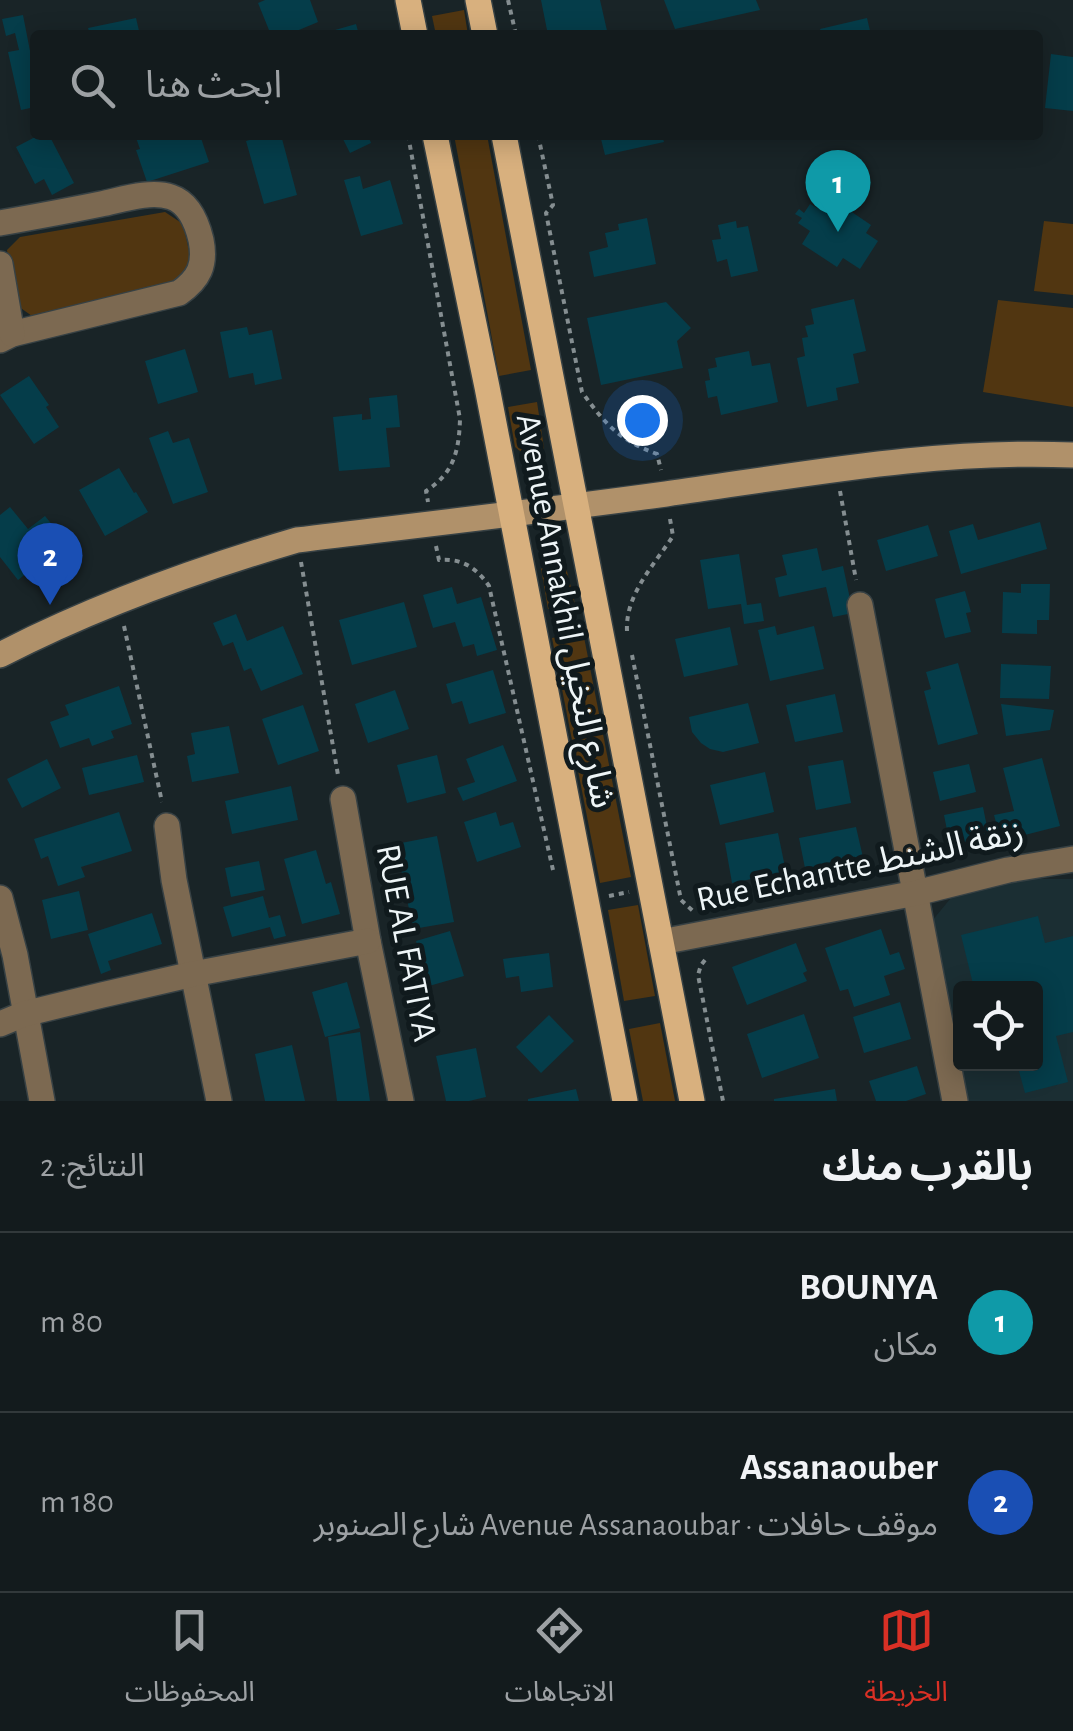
<!DOCTYPE html>
<html lang="ar">
<meta charset="utf-8">
<style>
body{margin:0;font-family:"Alegreya Sans","Noto Sans Arabic",sans-serif;background:#1c2426;color:#f1f3f6;direction:rtl}
.controls{position:absolute;right:30px;bottom:30px;display:grid;overflow:hidden;border-radius:10px;box-shadow:0 5px 25px #0003}
.controls button{width:90px;height:90px;display:grid;place-items:center;padding:0;border:0;border-bottom:2px solid #32393b;background:#131b1d;color:#f1f3f6;font:50px sans-serif}
.you{position:absolute;left:642px;top:420px;width:35px;height:35px;margin:-25px;border:8px solid #fff;border-radius:50%;background:#1a73e8;box-shadow:0 0 0 15px #1a73e833}
.badge{display:grid;place-items:center;width:65px;height:65px;border-radius:50%;background:#d93025;color:#fff;font-size:32px;font-weight:700}
.pin{position:absolute;translate:-50% -82px;filter:drop-shadow(0 2px 5px #0008)}
.pin::after{content:'';position:absolute;top:52px;width:35px;height:30px;background:inherit;clip-path:polygon(0 0,100% 0,50% 100%)}
.list{margin:0;padding:0;list-style:none}
h2{display:flex;justify-content:space-between;align-items:center;height:130px;margin:0;padding:0 40px;font-size:42px}
h2 small{font-size:32px;font-weight:400;color:#9da1a4}
.list li{display:grid;grid-template-columns:65px 1fr auto;gap:30px;align-items:center;box-sizing:border-box;height:180px;padding:0 40px;border-top:2px solid #32393b}
.list b{display:block;font-size:38px;white-space:nowrap}
.list p{margin:0;font-size:32px;white-space:nowrap;color:#9da1a4}
.list em{font-size:32px;font-style:normal;color:#9da1a4}
.icon{flex:none;width:55px;height:55px;fill:none;stroke:currentColor;stroke-width:2;stroke-linecap:round;stroke-linejoin:round}
.map{position:relative;flex:none;width:1073px;height:1101px;overflow:hidden;direction:ltr}
.search{position:absolute;background:#131b1d;box-shadow:0 5px 25px #0003;left:30px;right:30px;top:30px;height:110px;display:flex;align-items:center;gap:25px;box-sizing:border-box;padding:0 35px;border-radius:10px;color:#9da1a4;font-size:38px}
.sheet{height:490px;background:#131b1d}
nav{display:flex;justify-content:space-around;align-items:center;box-sizing:border-box;height:140px;border-top:2px solid #32393b;background:#131b1d;font-size:28px;color:#9da1a4}
nav a{display:grid;justify-items:center;gap:5px}
nav .on{color:#d93025}
.map>svg:first-child{display:block}
.built{fill:#1b2e33;fill-rule:evenodd}
.green{fill:#513611}
.building{fill:#053d4a}
.lines{fill:none;stroke-linecap:round;stroke-linejoin:round}
.street-casing{stroke:#374144;stroke-width:28}
.secondary-casing{stroke:#374144;stroke-width:28}
.primary-casing{stroke:#374144;stroke-width:28}
.path{stroke:#858e91;stroke-width:4;stroke-dasharray:5 5;stroke-linecap:butt}
.street{stroke:#7c6951;stroke-width:25}
.secondary{stroke:#b0916a;stroke-width:25}
.primary{stroke:#d8b07e;stroke-width:25}
.labels{text-anchor:middle;dominant-baseline:central;stroke-width:10;stroke-linejoin:round;paint-order:stroke}
.street-label{font-size:35px;fill:#eef5f7;stroke:#101a1d}
</style>
<div class="map">
<svg width="1073" height="1101" viewBox="0 0 1073 1101">
<rect width="100%" height="100%" fill="#192427"/>
<path class="built" d="M1028,879H1073V1101H968L932,921L955,893ZM960,988H1036V1064H960Z"/>
<g class="green">
<polygon points="464,10 468,35 436,35 432,16"/>
<polygon points="454,135 487,135 531,370 499,376"/>
<polygon points="165,212 183,224 192,264 176,281 32,316 15,304 7,250 20,237"/>
<polygon points="1044,221 1073,224 1073,295 1034,291"/>
<polygon points="998,300 1073,308 1073,407 983,392"/>
<path d="M537,402L544,448C534,456 524,456 515,447L508,407Z"/>
<polygon points="554,560 565,563 575,604 548,609 541,569 548,562"/>
<polygon points="583,632 631,877 600,883 552,638"/>
<polygon points="638,905 655,996 624,1001 608,910"/>
<polygon points="660,1023 675,1101 643,1101 629,1029"/>
</g>
<g class="building">
<polygon points="265,0 310,0 318,22 287,35 271,35 258,3"/>
<polygon points="541,0 600,0 608,35 548,35"/>
<polygon points="664,0 756,0 760,10 675,29"/>
<polygon points="23,15 31,56 35,55 35,107 21,110 8,52 19,50 15,33 6,36 2,19"/>
<polygon points="136,18 140,35 90,35 88,28"/>
<polygon points="867,18 871,35 822,35 820,29"/>
<polygon points="356,24 359,35 321,35 321,34"/>
<polygon points="1051,54 1073,57 1073,111 1045,108"/>
<polygon points="39,135 49,135 74,183 52,195 44,179 35,184 16,147"/>
<polygon points="135,135 189,135 190,137 200,135 209,162 147,182 136,150 140,149"/>
<polygon points="260,135 281,135 297,195 264,204 246,141 261,137"/>
<polygon points="341,135 368,135 371,143 350,153"/>
<polygon points="600,135 662,135 664,142 605,155"/>
<polygon points="360,176 363,189 390,180 403,224 361,236 344,180"/>
<polygon points="828,196 871,225 866,233 878,241 860,269 843,258 837,267 802,244 810,231 798,223 802,218 795,214 799,209 804,213 810,204 819,209"/>
<polygon points="647,218 656,264 594,277 589,252 608,247 605,233 619,230 618,224"/>
<polygon points="736,221 737,228 748,226 758,271 731,277 727,259 717,262 712,240 721,239 718,225"/>
<polygon points="854,299 866,351 853,354 859,383 836,388 838,400 807,407 797,358 805,356 802,338 808,337 805,326 814,324 811,309"/>
<polygon points="666,302 691,328 677,341 683,368 601,385 587,318"/>
<polygon points="247,327 249,335 272,330 282,379 255,385 253,373 229,378 220,332"/>
<polygon points="185,349 198,392 158,404 145,361"/>
<polygon points="749,351 752,366 770,363 778,402 721,415 717,396 708,398 705,381 710,380 708,369 717,367 715,358"/>
<polygon points="29,376 49,405 46,407 59,427 34,444 0,395"/>
<polygon points="397,395 400,427 386,428 390,467 339,471 333,417 362,414 362,420 371,419 369,398"/>
<polygon points="168,431 173,443 189,438 208,492 173,504 149,438"/>
<polygon points="119,468 134,493 136,492 148,512 105,536 79,490"/>
<polygon points="10,507 28,529 45,516 66,542 18,580 0,557 0,515"/>
<polygon points="1040,522 1047,549 961,574 949,531 973,524 978,540"/>
<polygon points="928,525 938,556 886,571 877,540"/>
<polygon points="817,548 822,571 843,566 853,613 833,617 826,587 779,597 775,578 787,575 782,555"/>
<polygon points="739,554 747,605 761,603 764,621 744,624 741,604 708,609 700,560"/>
<polygon points="1021,584 1050,584 1049,620 1037,620 1037,634 1002,633 1003,592 1021,593"/>
<polygon points="452,587 457,604 481,597 497,650 477,656 474,644 463,647 455,622 433,628 423,595"/>
<polygon points="965,591 971,612 966,613 971,632 945,638 935,599"/>
<polygon points="404,602 417,647 352,665 339,620"/>
<polygon points="236,614 247,641 283,626 303,674 261,691 251,668 244,671 233,642 223,646 213,623"/>
<polygon points="775,626 777,635 814,626 824,669 770,681 758,630"/>
<polygon points="730,627 738,665 684,677 675,639"/>
<polygon points="958,663 978,734 938,745 924,691 931,689 926,672"/>
<polygon points="1001,664 1051,666 1049,699 1000,698"/>
<polygon points="493,670 506,713 469,724 462,701 452,704 446,684"/>
<polygon points="119,686 132,724 111,731 114,738 92,746 89,738 60,748 50,722 69,715 65,705"/>
<polygon points="395,690 409,729 368,743 355,704"/>
<polygon points="835,694 843,732 795,742 786,705"/>
<polygon points="748,703 759,743 723,752 710,749 701,743 692,732 689,717"/>
<polygon points="1001,704 1054,710 1050,730 1006,736"/>
<polygon points="303,705 319,751 278,765 262,719"/>
<polygon points="229,726 239,773 192,782 187,756 195,754 191,733"/>
<polygon points="503,745 517,781 463,801 457,788 475,782 466,759"/>
<polygon points="137,755 144,782 89,795 82,768"/>
<polygon points="437,755 446,793 407,803 397,765"/>
<polygon points="1042,758 1060,826 1001,841 994,815 1014,811 1003,768"/>
<polygon points="47,759 61,788 22,808 7,779"/>
<polygon points="843,760 851,803 816,810 808,766"/>
<polygon points="969,764 976,792 940,801 933,772"/>
<polygon points="765,772 774,812 720,825 710,785"/>
<polygon points="291,786 298,820 232,834 225,801"/>
<polygon points="983,807 989,837 950,845 944,815"/>
<polygon points="119,812 132,851 81,867 85,877 58,886 48,856 41,859 34,839"/>
<polygon points="496,812 500,826 513,822 521,847 477,862 464,822"/>
<polygon points="856,827 865,866 807,878 799,838"/>
<polygon points="778,833 786,872 732,883 725,843"/>
<polygon points="437,836 454,922 413,929 396,844"/>
<polygon points="316,850 326,884 331,882 340,914 302,924 284,859"/>
<polygon points="259,861 265,890 231,897 225,868"/>
<polygon points="79,891 88,930 51,939 42,900"/>
<polygon points="263,896 269,918 280,915 286,936 274,939 270,927 232,937 223,907"/>
<polygon points="152,913 162,944 108,961 111,970 101,974 88,934"/>
<polygon points="1038,916 1045,943 1073,936 1073,1032 1056,1036 1068,1082 1025,1093 1017,1064 1036,1064 1036,988 974,988 961,935"/>
<polygon points="881,929 890,955 899,952 905,969 884,976 890,995 854,1007 848,989 840,991 825,948"/>
<polygon points="450,931 464,976 429,986 416,941"/>
<polygon points="796,943 807,971 803,973 807,981 747,1005 732,967"/>
<polygon points="549,953 553,987 521,992 519,976 506,978 503,959"/>
<polygon points="347,982 360,1028 325,1037 312,992"/>
<polygon points="900,1002 911,1039 864,1053 853,1017"/>
<polygon points="804,1014 819,1058 762,1078 747,1034"/>
<polygon points="549,1015 574,1041 541,1073 516,1047"/>
<polygon points="360,1032 370,1101 337,1101 328,1037"/>
<polygon points="292,1045 305,1101 265,1101 255,1054"/>
<polygon points="476,1048 486,1097 469,1101 446,1101 436,1056"/>
<polygon points="917,1066 926,1094 906,1101 876,1101 869,1081"/>
<polygon points="576,1089 579,1101 528,1101 528,1099"/>
<polygon points="835,1089 837,1101 774,1101 774,1099"/>
</g>
<g class="lines">
<defs>
<g id="street">
<path d="M0,223C34,217 67,211 101,204C121,200 150,190 171,197C189,203 197,223 201,240C206,265 199,279 179,293L12,334L0,340"/>
<polyline points="0,264 12,334"/>
<polyline points="860,605 955,1101"/>
<polyline points="343,799 368,941 401,1101"/>
<polyline points="167,826 174,880 219,1101"/>
<polyline points="0,898 15,955 42,1101"/>
<polyline points="661,942 916,893 1008,870 1073,859"/>
<polyline points="0,1024 24,1014 102,995 193,974 368,941"/>
</g>
<path id="secondary" d="M0,655C95,606 195,570 297,540C420,525 543,511 666,494C802,475 935,449 1073,455"/>
<g id="primary">
<polyline points="408,0 415,35"/>
<polyline points="478,0 485,35"/>
<polyline points="435,135 487,387 625,1101"/>
<polyline points="504,135 692,1101"/>
</g>
</defs>
<use href="#street" class="street-casing"/>
<use href="#secondary" class="secondary-casing"/>
<use href="#primary" class="primary-casing"/>
<g class="path">
<polyline points="508,0 516,35"/>
<path d="M408,135L460,419C459,451 454,473 426,491L428,502"/>
<path d="M538,135L553,205L546,213L582,392C605,424 619,440 657,454L661,470"/>
<polyline points="840,491 856,580"/>
<path d="M436,546L439,560C461,558 476,567 489,586L553,870"/>
<polyline points="301,562 338,775"/>
<polyline points="124,626 162,802"/>
<path d="M627,631C625,595 654,565 673,536L670,519"/>
<polyline points="632,655 681,900 693,911"/>
<polyline points="609,896 629,892"/>
<polyline points="705,960 701,965 698,975 723,1101"/>
</g>
<use href="#street" class="street"/>
<use href="#secondary" class="secondary"/>
<use href="#primary" class="primary"/>
</g>
<g class="labels">
<g class="street-label">
<text transform="translate(565 611) rotate(79)">Avenue Annakhil شارع النخيل</text>
<text transform="translate(860 866) rotate(-12)">Rue Echantte زنقة الشنط</text>
<text transform="translate(406 943) rotate(79)">RUE AL FATIYA</text>
</g>
</g>
</svg>
<div class="controls">
<button><svg class="icon" aria-label="locate" viewBox="0 0 24 24"><circle cx="12" cy="12" r="6"/><path d="M12 2v4M12 18v4M2 12h4M18 12h4"/></svg></button>
</div>
<div class="you"></div>
<div class="pin badge" style="left:838px;top:232px;background:#0f9aa8">1</div>
<div class="pin badge" style="left:50px;top:605px;background:#1a4fb4">2</div>
<div class="search"><svg class="icon" aria-label="search" viewBox="0 0 24 24"><circle cx="10" cy="10" r="6"/><path d="M15 15l6 6"/></svg>ابحث هنا</div>
</div>
<section class="sheet">
<h2>بالقرب منك<small>النتائج: 2</small></h2>
<ul class="list">
<li><span class="badge" style="background:#0f9aa8">1</span><div><b>BOUNYA</b><p>مكان</p></div><em>80 m</em></li>
<li><span class="badge" style="background:#1a4fb4">2</span><div><b>Assanaouber</b><p>موقف حافلات · Avenue Assanaoubar شارع الصنوبر</p></div><em>180 m</em></li>
</ul>
</section>
<nav>
<a class="on"><svg class="icon" aria-label="map" viewBox="0 0 24 24"><path d="M3 6l6-2 6 2 6-2v14l-6 2-6-2-6 2zM9 4v14M15 6v14"/></svg>الخريطة</a>
<a><svg class="icon" aria-label="directions" viewBox="0 0 24 24"><path d="M12 3l9 9-9 9-9-9zM9 14v-3h6M13 9l2 2-2 2"/></svg>الاتجاهات</a>
<a><svg class="icon" aria-label="saved" viewBox="0 0 24 24"><path d="M7 4h10v16l-5-4-5 4z"/></svg>المحفوظات</a>
</nav>
